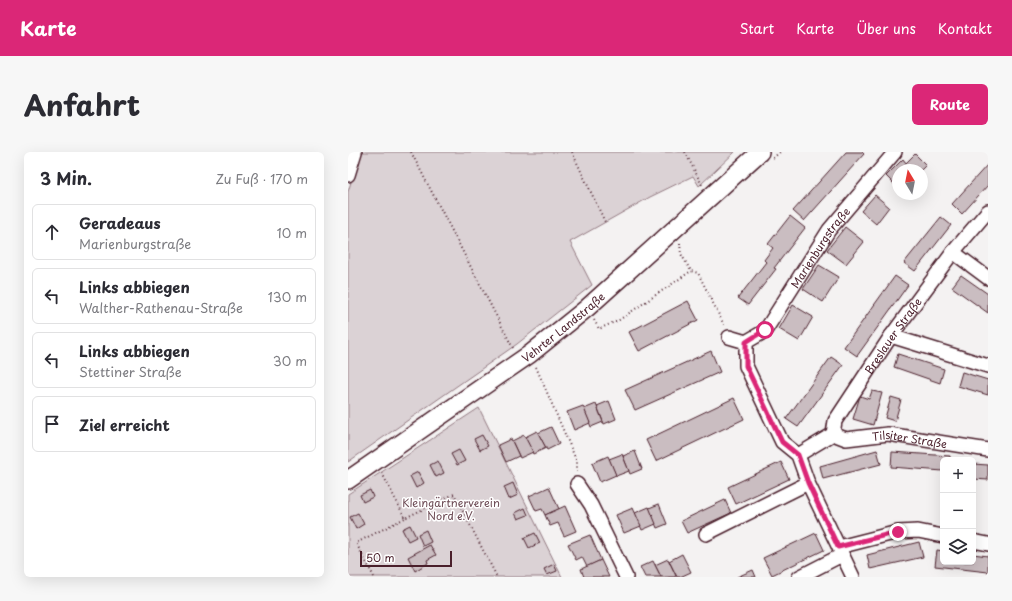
<!DOCTYPE html>
<html lang="de">
<meta charset="utf-8">
<style>
body{margin:0;font-family:"Playpen Sans",sans-serif;background:#f7f7f7;color:#2b2b33}
.controls{position:absolute;right:12px;bottom:12px;display:grid;overflow:hidden;border-radius:6px;box-shadow:0 4px 16px #0002}
.controls button{width:36px;height:36px;display:grid;place-items:center;padding:0;border:0;border-bottom:1px solid #e1e1e2;background:#fff;color:#2b2b33;font:20px sans-serif}
.compass{position:absolute;left:544px;top:12px;width:36px;height:36px;border-radius:50%;background:#fff;box-shadow:0 4px 16px #0002;rotate:350deg}
.scale{position:absolute;left:12px;bottom:10px;width:92px;box-sizing:border-box;padding-left:4px;border:2px solid #4a1f2b;border-top:0;font-size:11px;line-height:14px;white-space:nowrap;color:#4a1f2b;-webkit-text-stroke:3px #fff;paint-order:stroke}
.stop{position:absolute;width:12px;height:12px;margin:-9px;border:3px solid #db2777;border-radius:50%;background:#fff}
.stop.end{background:#db2777;border-color:#fff;box-shadow:0 1px 4px #0008}
.list{margin:0;padding:0;list-style:none}
h2{display:flex;justify-content:space-between;align-items:center;height:52px;margin:0;padding:0 16px;font-size:17px}
h2 small{font-size:13px;font-weight:400;color:#7c7c81}
.list li{display:grid;grid-template-columns:26px 1fr auto;gap:12px;align-items:center;box-sizing:border-box;height:56px;margin:0 8px 8px;padding:0 8px;border:1px solid #e1e1e2;border-radius:6px}
.list b{display:block;font-size:15px;white-space:nowrap}
.list p{margin:0;font-size:13px;white-space:nowrap;color:#7c7c81}
.list em{font-size:13px;font-style:normal;color:#7c7c81}
.icon{flex:none;width:22px;height:22px;fill:none;stroke:currentColor;stroke-width:2;stroke-linecap:round;stroke-linejoin:round}
.map{position:relative;flex:none;width:640px;height:425px;overflow:hidden;border-radius:6px}
header{display:flex;align-items:center;gap:24px;box-sizing:border-box;height:56px;padding:0 20px;background:#db2777;color:#fff}
header strong{font-size:19px}
nav{display:flex;gap:22px;margin-inline-start:auto;font-size:14px}
.intro{display:flex;align-items:center;justify-content:space-between;box-sizing:border-box;height:96px;padding:0 24px}
h1{margin:0;font-size:28px}
.button{padding:10px 18px;border-radius:6px;background:#db2777;color:#fff;font-size:14px;font-weight:700}
main{display:flex;gap:24px;padding:0 24px}
aside{flex:1;background:#fff;border-radius:6px;box-shadow:0 4px 16px #0002}
.map>svg:first-child{display:block}
.green{fill:#dbd2d5;stroke:#927880}
.building{fill:#cabdc1;stroke:#4a1f2b}
.lines{fill:none;stroke-linecap:round;stroke-linejoin:round}
.minor-casing{stroke:#4a1f2b;stroke-width:16}
.major-casing{stroke:#4a1f2b;stroke-width:20}
.path{stroke:#4a1f2b;stroke-width:2;stroke-dasharray:1 3;stroke-linecap:butt}
.minor{stroke:#fff;stroke-width:13}
.major{stroke:#fff;stroke-width:17}
.route{stroke:#db2777;stroke-width:5}
.labels{text-anchor:middle;dominant-baseline:central;stroke-width:3;stroke-linejoin:round;paint-order:stroke}
.street-label{font-size:11px;fill:#4a1f2b;stroke:#fff}
.park-label{font-size:11px;fill:#6e4c56;stroke:#fff}
</style>
<header>
<strong>Karte</strong>
<nav><a>Start</a><a>Karte</a><a>Über uns</a><a>Kontakt</a></nav>
</header>
<div class="intro"><h1>Anfahrt</h1><a class="button">Route</a></div>
<main>
<aside>
<h2>3 Min.<small>Zu Fuß · 170 m</small></h2>
<ul class="list">
<li><svg class="icon" aria-label="ahead" viewBox="0 0 24 24"><path d="M12 20V5M6 11l6-6 6 6"/></svg><div><b>Geradeaus</b><p>Marienburgstraße</p></div><em>10 m</em></li>
<li><svg class="icon" aria-label="left" viewBox="0 0 24 24"><path d="M17 20v-9H6M10 6l-5 5 5 5"/></svg><div><b>Links abbiegen</b><p>Walther-Rathenau-Straße</p></div><em>130 m</em></li>
<li><svg class="icon" aria-label="left" viewBox="0 0 24 24"><path d="M17 20v-9H6M10 6l-5 5 5 5"/></svg><div><b>Links abbiegen</b><p>Stettiner Straße</p></div><em>30 m</em></li>
<li><svg class="icon" aria-label="arrive" viewBox="0 0 24 24"><path d="M6 21V4h12l-3 4 3 4H6"/></svg><div><b>Ziel erreicht</b></div></li>
</ul>
</aside>
<div class="map">
<svg width="640" height="425" viewBox="0 0 640 425">
<rect width="100%" height="100%" fill="#f4f2f2"/>
<filter id="ink" filterUnits="userSpaceOnUse"><feTurbulence type="fractalNoise" baseFrequency=".025" numOctaves="2"/><feDisplacementMap in="SourceGraphic" scale="8" xChannelSelector="R" yChannelSelector="G"/><feConvolveMatrix kernelMatrix="1 2 1 2 8 2 1 2 1" color-interpolation-filters="sRGB"/></filter>
<g filter="url(#ink)">
<g class="green">
<polygon points="12,0 387,0 351,34 345,24 302,45 222,90 244,133 169,192 0,310 0,40"/>
<polygon points="131,256 214,425 0,425 0,342"/>
</g>
<g class="building">
<polygon points="498,0 514,0 516,2 456,69 445,59"/>
<polygon points="567,2 578,13 573,18 550,18 550,36 538,24 555,7 558,11"/>
<polygon points="640,12 640,33 614,62 604,52"/>
<polygon points="527,43 541,55 528,72 513,59"/>
<polygon points="442,64 457,76 426,116 428,117 400,153 390,146 418,110 416,108 425,96 420,92"/>
<polygon points="593,65 603,73 567,119 556,111"/>
<polygon points="497,75 516,90 498,112 479,98"/>
<polygon points="471,113 491,125 475,150 455,137"/>
<polygon points="613,123 640,142 640,161 604,135"/>
<polygon points="547,124 560,133 509,204 496,195"/>
<polygon points="340,149 350,168 291,199 281,180"/>
<polygon points="445,153 465,165 451,189 431,177"/>
<polygon points="363,199 372,220 287,258 277,238"/>
<polygon points="550,202 596,217 592,231 546,215"/>
<polygon points="483,205 495,213 450,275 438,267"/>
<polygon points="614,220 640,228 640,243 610,234"/>
<polygon points="524,239 534,241 525,273 505,267 512,244 521,247"/>
<polygon points="543,245 553,248 547,269 537,266"/>
<polygon points="386,246 396,267 308,309 298,288"/>
<polygon points="261,249 268,267 256,272 249,254"/>
<polygon points="248,252 255,270 243,275 236,257"/>
<polygon points="235,254 242,271 226,278 219,260"/>
<polygon points="203,275 211,292 199,298 190,281"/>
<polygon points="189,279 198,296 185,302 177,285"/>
<polygon points="134,283 140,294 132,298 126,287"/>
<polygon points="176,283 185,300 172,306 164,289"/>
<polygon points="163,287 171,304 158,310 150,293"/>
<polygon points="111,298 117,309 109,313 103,302"/>
<polygon points="529,298 533,312 475,327 472,314"/>
<polygon points="287,299 294,317 282,322 275,304"/>
<polygon points="544,300 602,304 602,308 595,308 595,319 543,315"/>
<polygon points="274,302 281,319 268,324 261,307"/>
<polygon points="260,304 268,323 252,330 244,311"/>
<polygon points="90,309 96,321 88,325 82,313"/>
<polygon points="433,310 441,327 388,352 380,335"/>
<polygon points="625,312 640,313 640,328 625,327"/>
<polygon points="70,320 76,331 68,336 62,324"/>
<polygon points="165,331 170,343 161,347 156,335"/>
<polygon points="201,335 211,357 197,363 194,357 188,359 181,344"/>
<polygon points="22,338 25,345 15,350 12,343"/>
<polygon points="377,348 383,361 339,381 333,369"/>
<polygon points="311,352 319,372 309,376 301,356"/>
<polygon points="217,354 228,379 216,384 210,371 202,374 197,363"/>
<polygon points="301,355 308,372 294,378 287,361"/>
<polygon points="177,356 180,363 170,367 167,361"/>
<polygon points="285,356 293,374 276,381 268,363"/>
<polygon points="10,361 16,372 8,377 2,365"/>
<polygon points="62,373 68,385 60,389 54,377"/>
<polygon points="78,378 83,390 75,394 70,382"/>
<polygon points="187,381 192,391 181,396 176,386"/>
<polygon points="468,381 476,398 424,423 415,406"/>
<polygon points="242,383 253,408 239,415 234,405 228,408 220,392"/>
<polygon points="571,390 575,405 522,417 519,403"/>
<polygon points="82,393 88,403 79,408 80,411 67,419 60,405"/>
<polygon points="589,398 595,399 595,410 625,410 625,402 640,404 640,420 587,414"/>
<polygon points="334,402 343,420 332,425 329,425 321,409"/>
<polygon points="320,407 328,424 326,425 313,425 307,413"/>
<polygon points="253,408 261,425 236,425 233,417"/>
<polygon points="305,409 313,425 297,425 292,415"/>
<polygon points="206,412 209,419 199,423 196,417"/>
<polygon points="405,418 408,425 389,425"/>
</g>
<g class="lines">
<defs>
<g id="minor">
<polyline points="0,23 7,0"/>
<polyline points="605,100 640,126"/>
<polyline points="543,184 640,214"/>
<polyline points="381,185 398,190 398,214 434,290 450,303 460,331 505,425"/>
<path id="s1" d="M398,190L417,179L481,78L547,0"/>
<path id="s2" d="M485,282L498,287L540,282L640,298"/>
<path id="s3" d="M450,303L485,282L487,269L543,184L605,100L640,59"/>
<polyline points="229,332 243,353 278,425"/>
<polyline points="358,382 460,331"/>
<polyline points="625,389 640,392"/>
<polyline points="491,395 550,380 570,379 595,384"/>
<polyline points="451,425 494,403"/>
</g>
<g id="major">
<path id="s4" d="M0,328L182,202L239,156L412,0"/>
</g>
</defs>
<use href="#minor" class="minor-casing"/>
<use href="#major" class="major-casing"/>
<g class="path">
<polyline points="63,0 165,196"/>
<polyline points="224,0 257,70"/>
<polyline points="337,0 354,33"/>
<polyline points="425,6 432,0"/>
<polyline points="332,91 333,102 343,119"/>
<polyline points="246,168 251,177 271,168 343,119 350,121 376,173"/>
<polyline points="188,215 229,310 229,320"/>
<polyline points="34,321 57,366 106,342 149,425"/>
<polyline points="26,425 8,391 57,366"/>
</g>
<use href="#minor" class="minor"/>
<use href="#major" class="major"/>
</g>
</g>
<g class="lines" filter="url(#ink)">
<polyline class="route" points="417,178 398,190 398,214 434,290 450,303 460,331 490,395 550,380"/>
</g>
<g class="labels">
<g class="street-label">
<text stroke="none"><textPath href="#s1" startOffset="122">Marienburgstraße</textPath></text>
<text stroke="none"><textPath href="#s4" startOffset="264">Vehrter Landstraße</textPath></text>
<text stroke="none"><textPath href="#s3" startOffset="157">Breslauer Straße</textPath></text>
<text stroke="none"><textPath href="#s2" startOffset="78">Tilsiter Straße</textPath></text>
</g>
<g class="park-label">
<text x="103" y="350">Kleingärtnerverein<tspan x="103" dy="13">Nord e.V.</tspan></text>
</g>
</g>
</svg>
<div class="controls">
<button>+</button>
<button>−</button>
<button><svg class="icon" aria-label="layers" viewBox="0 0 24 24"><path d="M12 4l9 5-9 5-9-5zM3 14l9 5 9-5"/></svg></button>
</div>
<svg class="compass" viewBox="-18 -18 36 36"><path d="M0-13l5 13h-10z" fill="#e53935"/><path d="M0 13l5-13h-10z" fill="#7c7c81"/></svg>
<div class="scale">50 m</div>
<div class="stop" style="left:417px;top:178px"></div>
<div class="stop end" style="left:550px;top:380px"></div>
</div>
</main>
